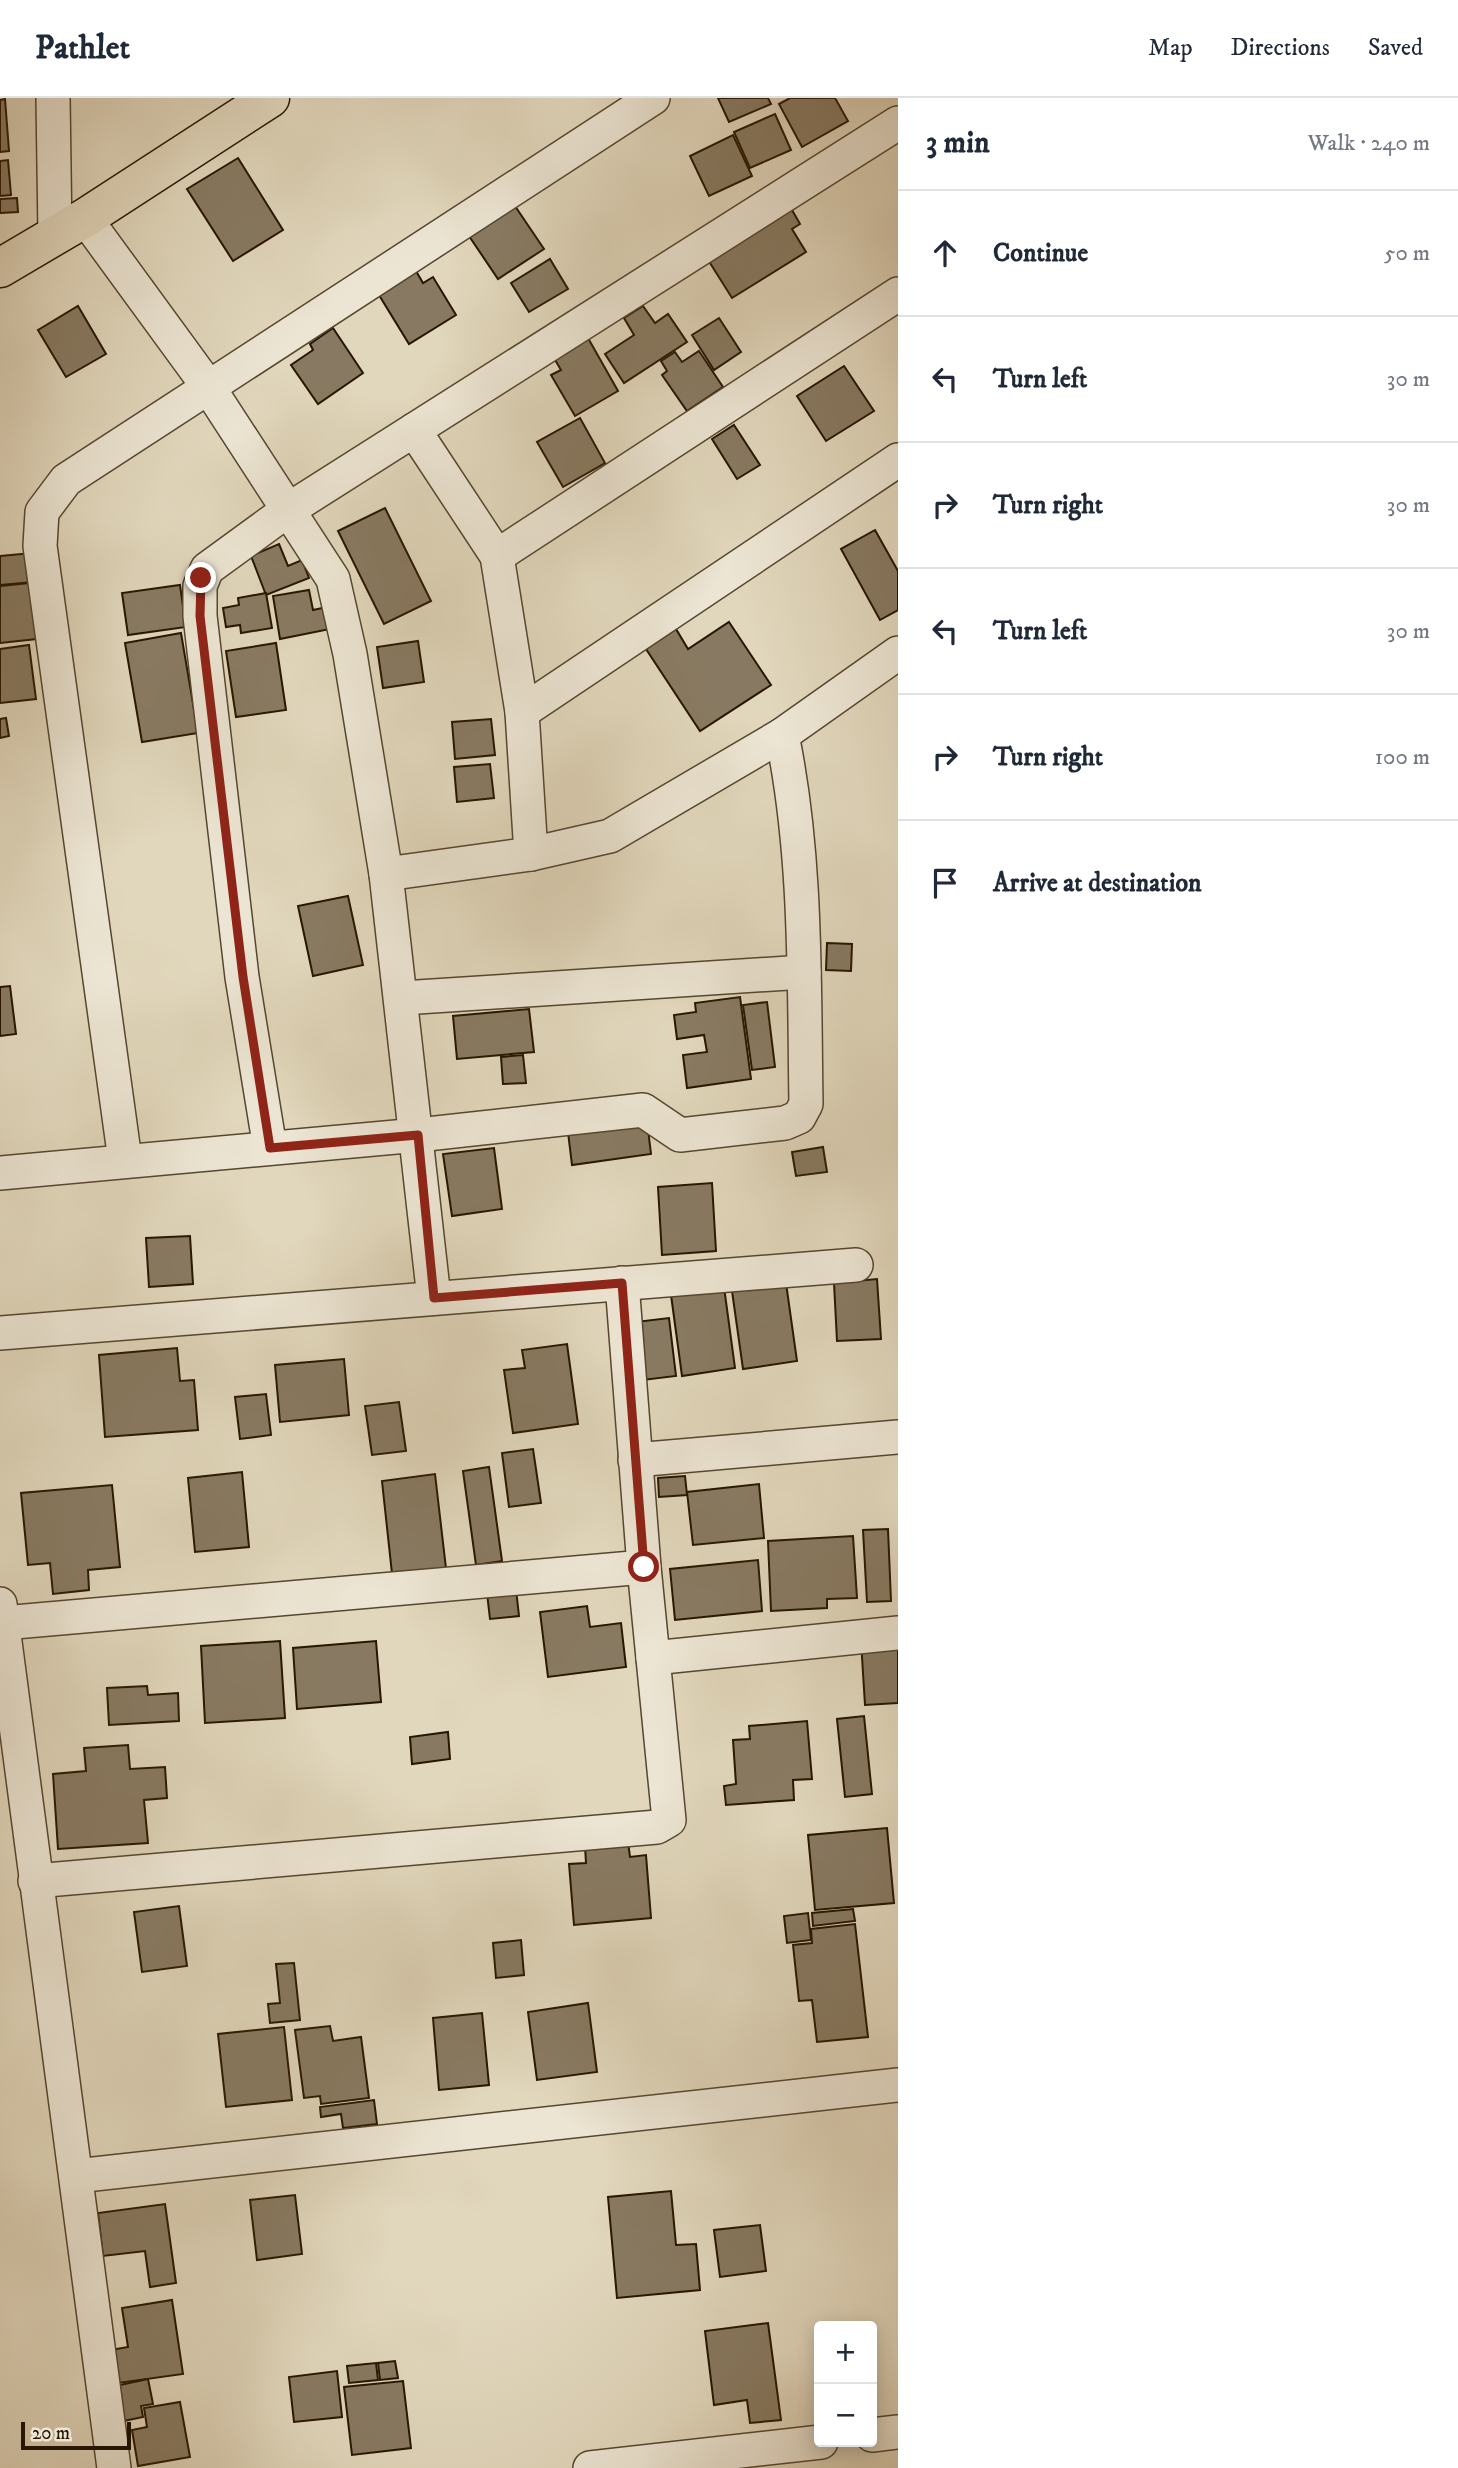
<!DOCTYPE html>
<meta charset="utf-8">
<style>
body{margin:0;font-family:"IM FELL DW Pica",serif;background:#f6f6f7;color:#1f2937}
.controls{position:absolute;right:21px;bottom:21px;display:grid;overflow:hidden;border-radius:7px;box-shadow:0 4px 18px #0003}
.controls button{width:63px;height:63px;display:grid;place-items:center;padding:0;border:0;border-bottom:2px solid #e0e1e3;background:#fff;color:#1f2937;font:35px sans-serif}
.scale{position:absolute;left:21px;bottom:18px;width:110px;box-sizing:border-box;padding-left:7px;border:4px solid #271600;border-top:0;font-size:19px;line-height:24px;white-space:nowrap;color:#271600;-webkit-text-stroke:5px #ece5d3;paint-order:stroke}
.stop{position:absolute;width:21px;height:21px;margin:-16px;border:5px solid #8f2418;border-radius:50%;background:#fff}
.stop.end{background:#8f2418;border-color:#fff;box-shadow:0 2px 7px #0008}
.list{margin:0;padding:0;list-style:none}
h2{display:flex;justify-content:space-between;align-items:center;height:91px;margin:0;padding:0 28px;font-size:30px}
h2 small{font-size:23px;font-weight:400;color:#747a83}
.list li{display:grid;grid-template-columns:46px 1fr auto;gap:21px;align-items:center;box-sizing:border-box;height:126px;padding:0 28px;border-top:2px solid #e0e1e3}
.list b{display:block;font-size:26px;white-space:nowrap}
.list em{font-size:23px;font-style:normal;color:#747a83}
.icon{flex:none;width:38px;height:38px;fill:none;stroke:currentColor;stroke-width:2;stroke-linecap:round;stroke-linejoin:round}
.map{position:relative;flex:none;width:898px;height:2370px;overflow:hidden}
header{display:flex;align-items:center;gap:42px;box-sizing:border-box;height:98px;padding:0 35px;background:#fff;border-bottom:2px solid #e0e1e3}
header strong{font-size:33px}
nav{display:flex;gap:38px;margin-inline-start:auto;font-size:24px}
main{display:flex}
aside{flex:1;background:#fff}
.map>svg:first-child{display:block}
.building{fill:#887a62;stroke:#271600;stroke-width:2}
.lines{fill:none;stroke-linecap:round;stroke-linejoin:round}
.street-casing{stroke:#56462f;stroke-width:36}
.primary-casing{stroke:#271600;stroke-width:41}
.street{stroke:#ece5d3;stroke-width:33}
.primary{stroke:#e1d7bc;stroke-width:38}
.route{stroke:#8f2418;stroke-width:9}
</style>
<header>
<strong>Pathlet</strong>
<nav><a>Map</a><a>Directions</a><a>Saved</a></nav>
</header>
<main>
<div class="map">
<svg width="898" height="2370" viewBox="0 0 898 2370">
<rect width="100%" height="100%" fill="#e1d7bc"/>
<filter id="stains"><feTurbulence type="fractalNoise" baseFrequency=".00286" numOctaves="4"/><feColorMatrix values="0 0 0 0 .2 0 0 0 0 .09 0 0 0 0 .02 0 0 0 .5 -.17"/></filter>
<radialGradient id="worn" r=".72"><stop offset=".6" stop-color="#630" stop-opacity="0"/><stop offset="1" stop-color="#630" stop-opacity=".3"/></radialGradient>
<g class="building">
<polygon points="718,0 768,0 771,6 729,24"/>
<polygon points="790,0 835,0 848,23 802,49 779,6"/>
<polygon points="5,1 9,53 0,54 0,2"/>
<polygon points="775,16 791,52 750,70 734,34"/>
<polygon points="733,37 752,78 709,98 690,58"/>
<polygon points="238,60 283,132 233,163 187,91"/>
<polygon points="8,62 11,97 0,98 0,63"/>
<polygon points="17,100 18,114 0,115 0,101"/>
<polygon points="788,105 800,126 792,131 806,154 732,200 705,157"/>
<polygon points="515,108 544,151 498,181 469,138"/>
<polygon points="550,161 568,191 529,214 511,185"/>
<polygon points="416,173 423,185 433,179 456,217 409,246 379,197"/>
<polygon points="78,208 106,256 66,279 38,232"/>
<polygon points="643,208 655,225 668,216 687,244 624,285 605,256 634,237 624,220"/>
<polygon points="719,220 741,254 714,272 692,237"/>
<polygon points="333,230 363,275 318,306 291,267 313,252 310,246"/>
<polygon points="588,240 618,293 575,318 551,277 561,272 554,260"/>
<polygon points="699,253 723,289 687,313 662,277 667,273 661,263 675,254 682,264"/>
<polygon points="844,268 874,313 826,343 797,298"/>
<polygon points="580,320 605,365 563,389 537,344"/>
<polygon points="734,327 760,367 737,381 712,341"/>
<polygon points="385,410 431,503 384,526 338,433"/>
<polygon points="875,432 898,473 898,512 880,522 841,451"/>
<polygon points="279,446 288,468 302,462 309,480 266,497 251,458"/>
<polygon points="32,455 34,484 0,487 0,458"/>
<polygon points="40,484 46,540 0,545 0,488"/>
<polygon points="180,487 186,529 128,537 122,495"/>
<polygon points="309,492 313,512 327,509 330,531 280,541 273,498"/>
<polygon points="266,495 272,530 241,535 240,527 226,529 223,510 239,507 238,500"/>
<polygon points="729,524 771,587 700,633 646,551 676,531 688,551"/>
<polygon points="181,535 198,635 142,644 125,545"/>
<polygon points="418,543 424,584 383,590 377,549"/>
<polygon points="276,545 286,612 236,619 226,553"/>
<polygon points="29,547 36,601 0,605 0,551"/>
<polygon points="6,620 9,638 0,640 0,621"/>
<polygon points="491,621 495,657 455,661 452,624"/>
<polygon points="490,666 494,700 457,704 454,669"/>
<polygon points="348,798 363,867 313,878 298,808"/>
<polygon points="827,845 852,846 851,873 826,872"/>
<polygon points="10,888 16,936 0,938 0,889"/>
<polygon points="740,899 751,981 687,990 683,957 707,954 704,937 677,941 674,917 696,914 695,905"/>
<polygon points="767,904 775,969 752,972 743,907"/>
<polygon points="529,911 534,954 457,961 453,918"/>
<polygon points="523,957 526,985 503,986 501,959"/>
<polygon points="647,1023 651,1056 572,1067 568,1034"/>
<polygon points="823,1049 827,1074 796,1078 792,1054"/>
<polygon points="494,1050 502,1111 452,1118 443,1056"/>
<polygon points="712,1085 716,1153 662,1157 658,1089"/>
<polygon points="190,1138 193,1186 149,1189 146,1140"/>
<polygon points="877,1181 881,1241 837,1243 834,1185"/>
<polygon points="786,1185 797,1263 743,1271 732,1193"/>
<polygon points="724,1189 735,1270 682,1278 671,1197"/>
<polygon points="669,1220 676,1278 643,1282 635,1224"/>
<polygon points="567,1246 578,1326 513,1335 504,1272 525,1270 522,1252"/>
<polygon points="177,1250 180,1283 194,1282 198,1332 105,1339 99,1257"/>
<polygon points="344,1261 349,1317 280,1324 275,1267"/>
<polygon points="266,1296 271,1337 240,1341 235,1299"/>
<polygon points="399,1304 406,1353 372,1357 365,1308"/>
<polygon points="533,1351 541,1405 509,1409 502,1355"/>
<polygon points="489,1369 502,1463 476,1467 463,1373"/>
<polygon points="242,1374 249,1449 195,1454 188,1380"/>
<polygon points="435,1376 447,1479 393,1485 382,1383"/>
<polygon points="685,1378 687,1397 659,1399 658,1380"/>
<polygon points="759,1386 764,1440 693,1447 687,1394"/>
<polygon points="112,1387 120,1469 88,1472 89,1492 53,1496 50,1465 28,1467 21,1395"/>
<polygon points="888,1431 891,1503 867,1504 863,1432"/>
<polygon points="853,1438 857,1500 827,1501 827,1510 771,1513 768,1443"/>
<polygon points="758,1462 762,1513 675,1522 670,1471"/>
<polygon points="516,1491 519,1518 490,1521 487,1495"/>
<polygon points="587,1508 590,1529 621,1525 626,1569 548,1579 540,1514"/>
<polygon points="898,1541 898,1605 865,1607 861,1543"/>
<polygon points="280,1543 285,1620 205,1625 201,1548"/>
<polygon points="376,1543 381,1604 297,1611 293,1550"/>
<polygon points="147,1588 148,1597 178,1595 179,1623 109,1627 107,1590"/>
<polygon points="864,1618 872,1696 845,1699 837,1621"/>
<polygon points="807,1623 812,1681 793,1682 794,1702 726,1707 724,1688 736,1686 733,1642 750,1641 749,1628"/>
<polygon points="448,1634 450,1661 412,1666 410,1639"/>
<polygon points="128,1647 130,1671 165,1669 167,1700 144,1702 148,1745 58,1751 53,1676 86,1673 84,1650"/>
<polygon points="887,1730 894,1805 815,1812 808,1737"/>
<polygon points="628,1744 630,1759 646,1757 651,1820 574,1827 569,1766 586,1765 585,1748"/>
<polygon points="179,1808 187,1868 142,1874 134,1814"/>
<polygon points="853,1811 855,1823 813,1828 812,1815"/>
<polygon points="808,1815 811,1842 787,1845 784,1818"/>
<polygon points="855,1826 868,1939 817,1944 812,1902 799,1903 793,1847 812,1845 811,1831"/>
<polygon points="521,1842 524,1877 496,1880 493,1845"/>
<polygon points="294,1865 300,1922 270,1925 268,1906 280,1905 276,1866"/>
<polygon points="588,1905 597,1974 537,1982 528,1914"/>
<polygon points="482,1915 489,1987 439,1992 433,1920"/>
<polygon points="330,1928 333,1943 361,1939 369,2000 321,2006 320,1998 304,2000 295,1932"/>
<polygon points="284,1929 292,2002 226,2009 218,1936"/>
<polygon points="374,2002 377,2026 343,2030 341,2016 321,2019 320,2009"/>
<polygon points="671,2093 676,2147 696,2146 700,2192 617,2200 608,2099"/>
<polygon points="295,2097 302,2156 257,2162 250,2102"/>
<polygon points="165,2106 176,2185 150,2189 145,2153 103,2158 98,2115"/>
<polygon points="760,2127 766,2173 720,2179 714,2132"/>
<polygon points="172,2202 183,2276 111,2286 105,2253 128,2249 122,2210"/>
<polygon points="768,2225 781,2322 750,2325 747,2302 714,2307 705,2233"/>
<polygon points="395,2263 398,2280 380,2282 378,2265"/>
<polygon points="376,2265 378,2282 349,2285 347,2268"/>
<polygon points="337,2273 342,2319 294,2324 289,2279"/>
<polygon points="148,2281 153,2306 141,2308 143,2319 114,2325 106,2290"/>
<polygon points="403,2283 411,2350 352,2357 344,2289"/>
<polygon points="180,2304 190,2359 138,2368 132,2332 147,2329 144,2310"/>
</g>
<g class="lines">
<defs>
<g id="street">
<polyline points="53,0 55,138"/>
<polyline points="85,120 207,287 333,481 350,556 386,776 434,1200"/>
<polyline points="414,332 497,458 522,614 531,756"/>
<polyline points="497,458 898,196"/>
<polyline points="522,614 898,362"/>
<polyline points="386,776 531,756 610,738 782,637 898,555"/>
<polyline points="402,900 804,874"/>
<polyline points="270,1050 242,879 200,518 200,488 207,471 288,412 898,25"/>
<polyline points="125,1062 40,448 42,414 66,382 653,0"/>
<path d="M0,1075L418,1037L643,1012L680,1037L785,1025L799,1019L806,1006C804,883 807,757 782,637"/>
<polyline points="0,1235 856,1167"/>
<polyline points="635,1362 898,1339"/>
<polyline points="0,1506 114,2370"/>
<polyline points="3,1525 644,1469"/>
<polyline points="653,1560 898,1535"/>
<polyline points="35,1783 657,1729 669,1722 644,1469 622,1185"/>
<polyline points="76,2078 898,1987"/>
<polyline points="872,2337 898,2334"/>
<polyline points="590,2370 821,2344"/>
</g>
<polyline id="primary" points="0,170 85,120 270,0"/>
</defs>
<use href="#street" class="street-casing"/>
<use href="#primary" class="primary-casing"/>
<use href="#street" class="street"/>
<use href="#primary" class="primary"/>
</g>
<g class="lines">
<polyline class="route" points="201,480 200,518 243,879 270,1050 418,1037 434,1200 622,1185 644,1469"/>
</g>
<rect width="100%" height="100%" filter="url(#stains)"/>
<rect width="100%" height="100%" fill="url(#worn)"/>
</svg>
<div class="controls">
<button>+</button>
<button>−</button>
</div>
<div class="scale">20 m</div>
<div class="stop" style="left:644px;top:1469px"></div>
<div class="stop end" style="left:201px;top:480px"></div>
</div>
<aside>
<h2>3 min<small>Walk · 240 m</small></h2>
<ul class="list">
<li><svg class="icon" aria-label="ahead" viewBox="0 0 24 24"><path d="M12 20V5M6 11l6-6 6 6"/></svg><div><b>Continue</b></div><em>50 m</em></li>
<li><svg class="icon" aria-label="left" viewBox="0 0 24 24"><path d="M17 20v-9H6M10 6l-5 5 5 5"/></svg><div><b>Turn left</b></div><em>30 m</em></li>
<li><svg class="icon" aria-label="right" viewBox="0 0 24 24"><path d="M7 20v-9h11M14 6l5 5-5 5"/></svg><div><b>Turn right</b></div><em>30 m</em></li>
<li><svg class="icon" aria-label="left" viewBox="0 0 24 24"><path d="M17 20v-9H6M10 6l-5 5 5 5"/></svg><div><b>Turn left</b></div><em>30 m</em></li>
<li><svg class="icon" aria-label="right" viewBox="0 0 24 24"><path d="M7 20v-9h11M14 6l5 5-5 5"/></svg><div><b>Turn right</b></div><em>100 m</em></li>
<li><svg class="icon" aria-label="arrive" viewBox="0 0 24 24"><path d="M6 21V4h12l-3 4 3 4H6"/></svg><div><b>Arrive at destination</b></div></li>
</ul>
</aside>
</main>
